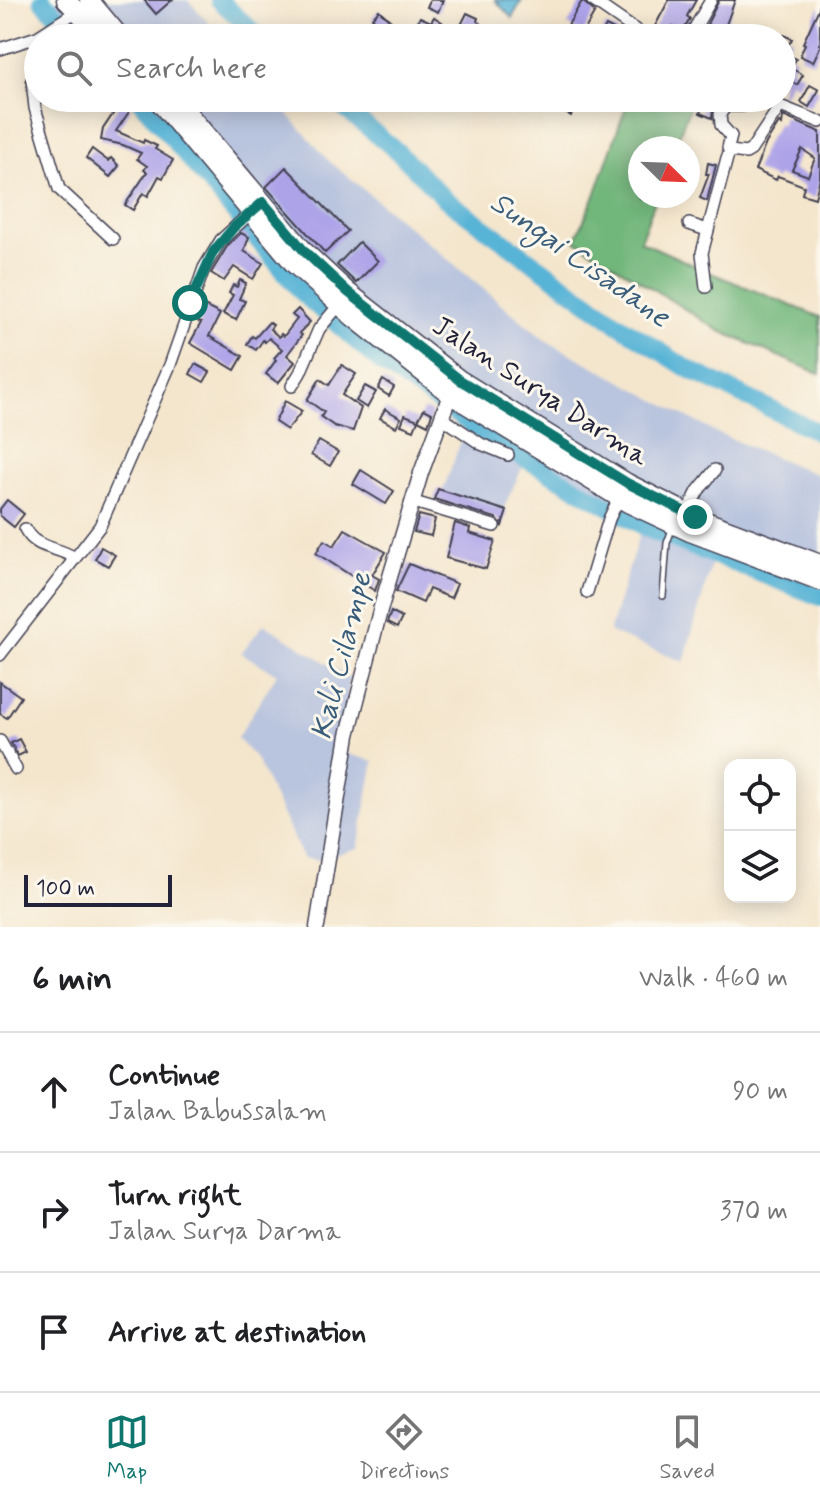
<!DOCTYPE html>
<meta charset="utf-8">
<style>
body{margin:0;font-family:Mynerve,sans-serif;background:#f6f6f6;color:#202124}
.controls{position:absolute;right:24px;bottom:24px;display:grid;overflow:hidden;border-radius:16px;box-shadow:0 4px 20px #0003}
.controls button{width:72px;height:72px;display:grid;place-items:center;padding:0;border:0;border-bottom:2px solid #e0e0e0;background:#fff;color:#202124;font:40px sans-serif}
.compass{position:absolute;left:628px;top:136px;width:72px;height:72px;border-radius:50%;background:#fff;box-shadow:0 4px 20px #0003;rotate:113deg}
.scale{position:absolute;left:24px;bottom:20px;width:148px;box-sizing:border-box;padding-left:8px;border:4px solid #22223b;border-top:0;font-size:22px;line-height:28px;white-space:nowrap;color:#22223b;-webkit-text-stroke:6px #fbf7ec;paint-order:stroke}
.stop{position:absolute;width:24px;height:24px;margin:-18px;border:6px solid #0f766e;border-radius:50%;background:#fff}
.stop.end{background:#0f766e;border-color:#fff;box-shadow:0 2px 8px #0008}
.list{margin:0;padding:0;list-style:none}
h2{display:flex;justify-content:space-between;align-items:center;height:104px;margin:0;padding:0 32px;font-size:34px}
h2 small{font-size:26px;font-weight:400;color:#757577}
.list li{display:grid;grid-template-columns:52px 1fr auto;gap:24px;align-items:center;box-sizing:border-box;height:120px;padding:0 32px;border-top:2px solid #e0e0e0}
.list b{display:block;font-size:30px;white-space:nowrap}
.list p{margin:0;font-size:26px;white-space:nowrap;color:#757577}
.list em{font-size:26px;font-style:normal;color:#757577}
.icon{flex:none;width:44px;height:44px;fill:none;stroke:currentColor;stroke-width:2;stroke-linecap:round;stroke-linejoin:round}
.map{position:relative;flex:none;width:820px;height:927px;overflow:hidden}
.search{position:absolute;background:#fff;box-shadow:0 4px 20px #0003;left:24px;right:24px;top:24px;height:88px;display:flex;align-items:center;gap:20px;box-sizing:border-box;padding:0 28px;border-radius:44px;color:#757577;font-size:30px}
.sheet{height:464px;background:#fff}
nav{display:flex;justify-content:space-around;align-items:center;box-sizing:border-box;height:112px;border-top:2px solid #e0e0e0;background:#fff;font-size:22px;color:#757577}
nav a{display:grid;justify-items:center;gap:4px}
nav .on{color:#0f766e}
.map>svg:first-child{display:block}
.industrial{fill:#b9c4de}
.forest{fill:#71b67a;stroke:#4a6c5a;stroke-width:2}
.water{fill:#58b4d6;stroke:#3d6b88;stroke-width:2}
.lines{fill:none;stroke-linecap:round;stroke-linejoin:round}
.river{stroke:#58b4d6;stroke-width:18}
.building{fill:#ada3e8;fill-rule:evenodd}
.service-casing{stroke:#423f51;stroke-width:8}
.minor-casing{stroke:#423f51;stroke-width:14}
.tertiary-casing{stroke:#423f51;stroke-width:17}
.primary-casing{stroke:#423f51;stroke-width:21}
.service{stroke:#fff;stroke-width:5}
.minor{stroke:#fff;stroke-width:11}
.tertiary{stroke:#fff;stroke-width:14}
.primary{stroke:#fff;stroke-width:18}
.route{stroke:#0f766e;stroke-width:10}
.labels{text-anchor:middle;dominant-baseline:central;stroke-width:6;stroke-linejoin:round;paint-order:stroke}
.street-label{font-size:28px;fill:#22223b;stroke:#fbf7ec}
.water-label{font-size:30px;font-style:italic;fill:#385c79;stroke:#fbf7ec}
</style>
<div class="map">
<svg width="820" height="927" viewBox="0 0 820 927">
<rect width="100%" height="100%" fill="#fbf7ec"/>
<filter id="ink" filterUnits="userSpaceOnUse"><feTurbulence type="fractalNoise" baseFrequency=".0125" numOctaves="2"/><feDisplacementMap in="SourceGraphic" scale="16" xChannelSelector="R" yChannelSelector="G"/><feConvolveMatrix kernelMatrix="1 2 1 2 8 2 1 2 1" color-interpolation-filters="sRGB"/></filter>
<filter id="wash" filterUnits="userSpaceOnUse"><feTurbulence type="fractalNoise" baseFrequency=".006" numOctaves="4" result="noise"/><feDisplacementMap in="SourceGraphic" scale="32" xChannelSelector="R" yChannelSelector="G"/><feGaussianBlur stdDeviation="1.8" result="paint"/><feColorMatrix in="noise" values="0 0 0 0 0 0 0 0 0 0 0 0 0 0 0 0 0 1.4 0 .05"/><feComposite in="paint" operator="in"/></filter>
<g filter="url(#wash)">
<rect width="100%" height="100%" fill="#f4e6cd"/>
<g class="industrial">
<polygon points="34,0 188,0 222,38 73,38"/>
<polygon points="135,98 274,98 328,160 545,340 717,433 820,476 820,599 759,580 712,562 684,662 609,632 641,529 524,464 500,516 440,499 465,429 331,331 265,259"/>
<polygon points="264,624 349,677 344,753 374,761 358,848 318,860 303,858 256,759 237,738 277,674 241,653"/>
</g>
<polygon class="forest" points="629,98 693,98 674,148 640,148 640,196 657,196 640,241 711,273 820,317 820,374 720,331 575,240 595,195"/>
<polygon class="water" points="495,0 522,0 512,18"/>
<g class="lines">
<g class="river">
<polyline points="42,0 79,38"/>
<polyline points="219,0 260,38"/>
<polyline points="138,98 303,294 380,362 501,445 650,530 820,597"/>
<polyline points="331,98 397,151 444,198 618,324 688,369 820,433"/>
</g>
</g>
<g id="blocks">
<g class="building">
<polygon points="144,0 172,0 156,14"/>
<polygon points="430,0 443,0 438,12 427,7"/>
<polygon points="669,0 696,0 687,16 690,19 683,31 673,26 666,36 654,28"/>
<polygon points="719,0 735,0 723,33 707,24"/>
<polygon points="582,1 595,12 583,33 568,25"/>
<polygon points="820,6 820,47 813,62 800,56 805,44 803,43"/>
<polygon points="379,10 391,21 384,29 372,18"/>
<polygon points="467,13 478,18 477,21 491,32 486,38 468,38 470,34 459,29"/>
<polygon points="420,17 431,22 434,17 442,22 440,25 450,30 446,38 435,38 437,33 418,21"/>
<polygon points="606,26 616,31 624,38 599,38"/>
<polygon points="784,35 792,39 784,52 796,59 791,68 803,75 797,85 790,81 782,98 782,39"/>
<polygon points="810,85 819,90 809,107 801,102"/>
<polygon points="535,98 579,98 571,116"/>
<polygon points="706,98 723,98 713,109 712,118 700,113"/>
<polygon points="121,102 131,109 116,131 143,143 144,140 157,146 155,149 173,160 163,178 159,176 148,196 143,193 133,210 125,205 147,172 144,170 147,166 137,159 141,153 123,145 101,140 103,129"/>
<path d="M783,116L820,132V178L815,198L802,194L804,186L778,176L776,180L755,170L766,143L779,123L782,125ZM802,149L815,158L808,176L792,170Z"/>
<polygon points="92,149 108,161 111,158 119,166 110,177 86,158"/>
<polygon points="708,163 716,165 707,201 700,198 709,174 706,174"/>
<polygon points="286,167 348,231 325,253 266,187"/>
<polygon points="241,233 249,237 244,251 263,263 253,279 234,267 224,281 211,273 228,245"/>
<polygon points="359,242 378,261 356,283 337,265"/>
<polygon points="240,280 246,283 239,299 245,301 236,320 223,314 233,295 229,293 233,285 237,287"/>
<polygon points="202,305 220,314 209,336 243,356 235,370 190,343 201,323 195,320"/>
<polygon points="298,309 310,322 299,333 302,335 287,355 295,362 278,383 266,374 276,360 274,358 282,349 269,338 265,342 263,340 256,350 247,344 252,336 255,338 269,322 273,325 270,329 279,337 281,334 284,336 297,319 292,315"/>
<polygon points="195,364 210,372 204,382 190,374"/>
<polygon points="342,365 356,374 342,395 361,408 353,431 334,426 321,417 324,412 307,400 320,379 329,385"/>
<polygon points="383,380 394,387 389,396 378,389"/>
<polygon points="365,386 376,392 367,408 356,401"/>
<polygon points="285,401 302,411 287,430 275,422"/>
<polygon points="385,409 401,418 396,427 380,418"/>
<polygon points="424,409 432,413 428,425 418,420"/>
<polygon points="405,415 418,420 414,430 401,425"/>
<polygon points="319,441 338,452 330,466 311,455"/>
<polygon points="361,470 394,491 386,504 353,484"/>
<polygon points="438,489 507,511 502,526 496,518 434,499"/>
<polygon points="7,500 24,514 14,527 0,516 0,509"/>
<polygon points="419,515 435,519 431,536 414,532"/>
<polygon points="455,523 470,528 469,533 495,541 486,569 446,558"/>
<polygon points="345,529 386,552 372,575 379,579 375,591 316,553 324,540 334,546"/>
<polygon points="101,547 115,555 108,566 95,559"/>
<polygon points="409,564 457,584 451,598 429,589 423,603 396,591"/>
<polygon points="391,612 402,618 397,628 387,623"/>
<polygon points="0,682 21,697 7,718 0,714"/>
<polygon points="19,739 26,752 18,756 11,743"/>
</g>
</g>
</g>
<g filter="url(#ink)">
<use href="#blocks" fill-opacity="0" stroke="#423f51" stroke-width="2"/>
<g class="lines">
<defs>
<polyline id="service" points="663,596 667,543 672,529"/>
<g id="minor">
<polyline points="592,0 647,38"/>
<polyline points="689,38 711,0"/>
<polyline points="0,49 37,37 77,11"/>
<polyline points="38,70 32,80 35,108 59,189 113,239"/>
<polyline points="760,98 820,122"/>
<polyline points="730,151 728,148 731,136 721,125 720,114 726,106 742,106 747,98"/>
<polyline points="689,224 707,230"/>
<polyline points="706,287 702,253 727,158 730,151 746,153 751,150 780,106"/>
<polyline points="292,386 300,373 319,329 339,305"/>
<polyline points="441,417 481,444 508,455"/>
<polyline points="414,502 494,526"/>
<polyline points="687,513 698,491 715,470"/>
<path d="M25,529C36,550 57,546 75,558"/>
<polyline points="587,592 609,519 619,498"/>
<polyline points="0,655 100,526 170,365 204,268 221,240 254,210"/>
<polyline points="0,741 16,769"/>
</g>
<polyline id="tertiary" points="317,927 348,735 381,607 421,473 448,400 456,387"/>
<g id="primary">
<polyline points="66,0 103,38"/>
<polyline points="89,0 121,38"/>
<polyline points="156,98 294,264 353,317 451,395 628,503 690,532 820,581"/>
<polyline points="175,98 305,252 348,292 460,380 627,483 695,517 820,564"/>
</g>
</defs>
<use href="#service" class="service-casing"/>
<use href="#minor" class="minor-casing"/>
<use href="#tertiary" class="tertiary-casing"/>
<use href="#primary" class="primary-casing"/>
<use href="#service" class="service"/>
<use href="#minor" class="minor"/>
<use href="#tertiary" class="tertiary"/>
<use href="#primary" class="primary"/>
</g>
</g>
<g class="lines" filter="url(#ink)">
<polyline class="route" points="190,303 213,252 234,227 263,202 305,252 348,292 460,380 627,483 695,517"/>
</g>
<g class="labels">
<g class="street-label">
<text transform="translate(540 392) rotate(33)">Jalan Surya Darma</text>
</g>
<g class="water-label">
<text transform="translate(580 260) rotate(35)">Sungai Cisadane</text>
<text transform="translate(342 656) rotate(-76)">Kali Cilampe</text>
</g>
</g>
</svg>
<div class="controls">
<button><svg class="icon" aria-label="locate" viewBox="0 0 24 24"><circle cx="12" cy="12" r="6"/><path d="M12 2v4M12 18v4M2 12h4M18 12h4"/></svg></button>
<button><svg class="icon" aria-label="layers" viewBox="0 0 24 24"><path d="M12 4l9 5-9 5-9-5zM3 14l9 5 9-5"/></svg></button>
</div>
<svg class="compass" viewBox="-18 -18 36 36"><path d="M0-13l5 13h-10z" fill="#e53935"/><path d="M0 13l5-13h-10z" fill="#757577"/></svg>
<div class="scale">100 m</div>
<div class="stop" style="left:190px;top:303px"></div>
<div class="stop end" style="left:695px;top:517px"></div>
<div class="search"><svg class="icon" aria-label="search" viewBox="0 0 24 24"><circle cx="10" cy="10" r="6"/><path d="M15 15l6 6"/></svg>Search here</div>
</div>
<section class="sheet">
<h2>6 min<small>Walk · 460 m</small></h2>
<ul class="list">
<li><svg class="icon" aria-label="ahead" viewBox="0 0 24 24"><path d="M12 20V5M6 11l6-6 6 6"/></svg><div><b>Continue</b><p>Jalan Babussalam</p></div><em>90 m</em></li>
<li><svg class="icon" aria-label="right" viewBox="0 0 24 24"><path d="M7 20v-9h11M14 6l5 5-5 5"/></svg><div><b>Turn right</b><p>Jalan Surya Darma</p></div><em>370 m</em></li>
<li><svg class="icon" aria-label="arrive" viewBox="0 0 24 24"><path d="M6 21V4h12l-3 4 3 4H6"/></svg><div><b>Arrive at destination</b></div></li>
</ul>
</section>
<nav>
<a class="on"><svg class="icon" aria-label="map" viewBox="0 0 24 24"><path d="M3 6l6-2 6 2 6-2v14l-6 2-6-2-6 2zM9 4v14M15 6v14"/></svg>Map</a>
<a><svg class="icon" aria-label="directions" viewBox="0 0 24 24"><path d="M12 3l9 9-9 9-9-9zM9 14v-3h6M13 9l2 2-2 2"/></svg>Directions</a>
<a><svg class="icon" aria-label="saved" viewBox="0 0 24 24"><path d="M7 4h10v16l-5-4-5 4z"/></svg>Saved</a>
</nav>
